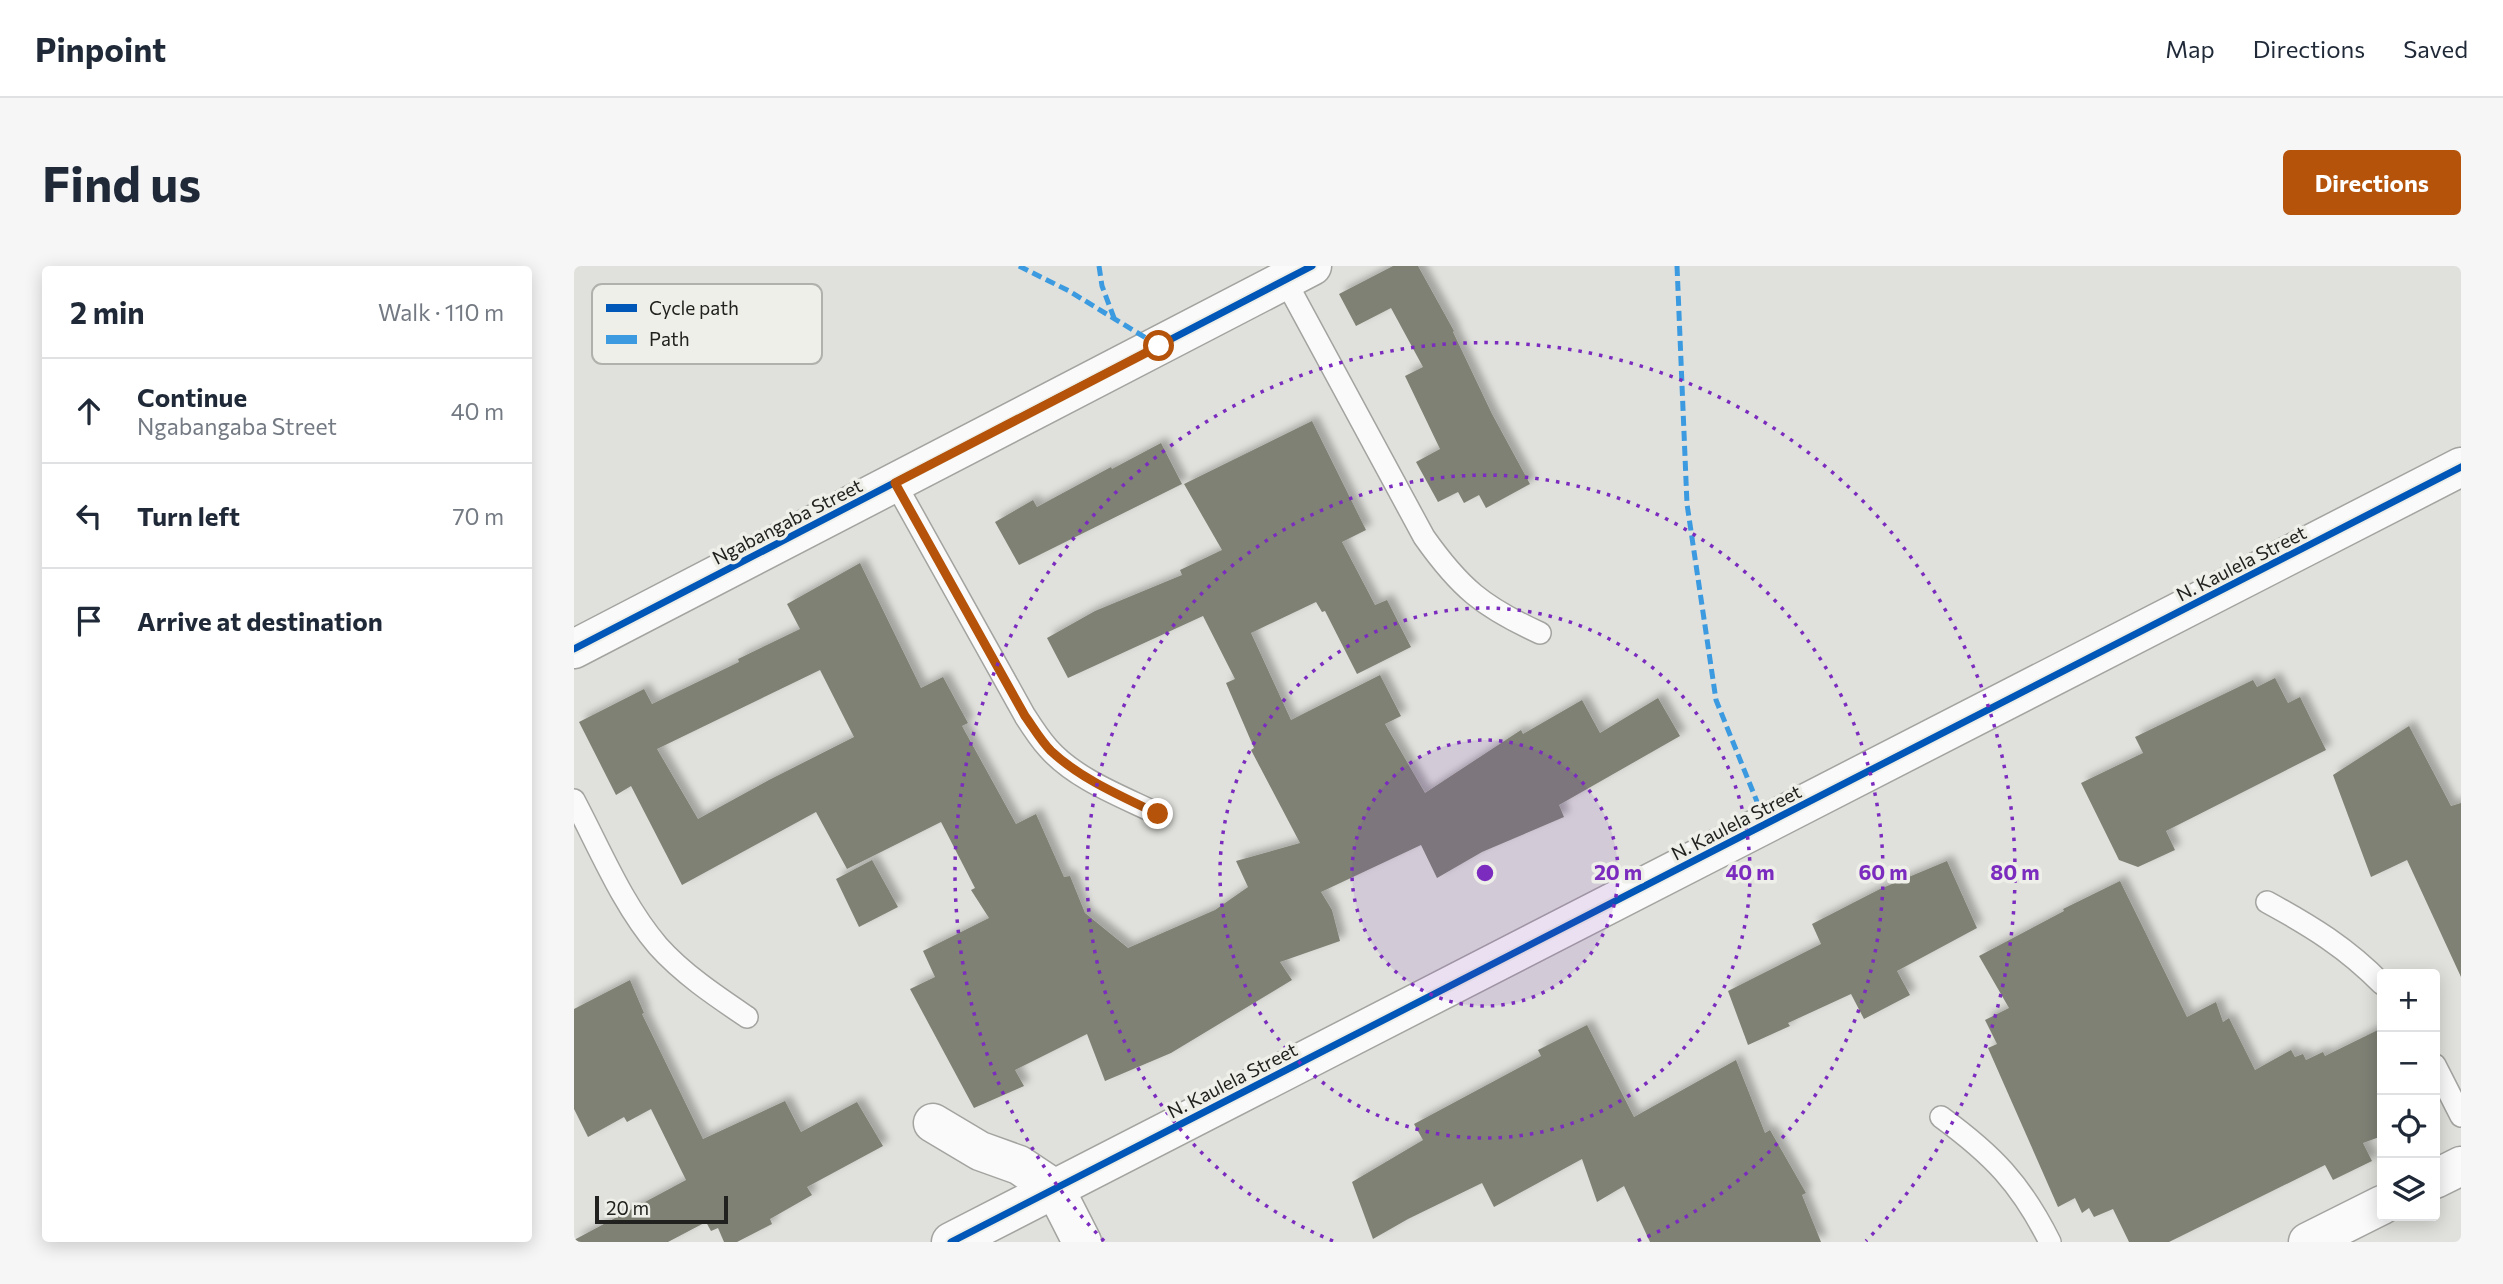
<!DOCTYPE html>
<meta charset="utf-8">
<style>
body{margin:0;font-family:Commissioner,sans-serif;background:#f6f6f7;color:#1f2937}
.controls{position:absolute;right:21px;bottom:21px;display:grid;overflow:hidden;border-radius:7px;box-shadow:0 4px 18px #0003}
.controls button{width:63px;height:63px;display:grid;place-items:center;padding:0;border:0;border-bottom:2px solid #e0e1e3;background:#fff;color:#1f2937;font:35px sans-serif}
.scale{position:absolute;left:21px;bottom:18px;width:133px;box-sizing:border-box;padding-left:7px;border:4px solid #21211f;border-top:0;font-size:19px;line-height:24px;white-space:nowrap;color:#21211f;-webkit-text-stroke:5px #eeefe8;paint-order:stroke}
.stop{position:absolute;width:21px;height:21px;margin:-16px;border:5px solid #b45309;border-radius:50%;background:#fff}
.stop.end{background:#b45309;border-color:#fff;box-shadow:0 2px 7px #0008}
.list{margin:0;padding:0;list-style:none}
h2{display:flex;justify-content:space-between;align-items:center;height:91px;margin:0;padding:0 28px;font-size:30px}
h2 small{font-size:23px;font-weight:400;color:#747a83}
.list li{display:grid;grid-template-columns:46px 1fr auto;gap:21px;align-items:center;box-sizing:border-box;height:105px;padding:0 28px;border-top:2px solid #e0e1e3}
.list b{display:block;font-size:26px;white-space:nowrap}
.list p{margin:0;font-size:23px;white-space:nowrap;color:#747a83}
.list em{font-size:23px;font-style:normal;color:#747a83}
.icon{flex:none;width:38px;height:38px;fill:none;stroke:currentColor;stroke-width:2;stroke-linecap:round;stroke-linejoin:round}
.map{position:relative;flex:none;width:1887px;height:976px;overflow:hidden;border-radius:7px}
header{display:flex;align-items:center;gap:42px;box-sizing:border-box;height:98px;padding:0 35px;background:#fff;border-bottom:2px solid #e0e1e3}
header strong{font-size:33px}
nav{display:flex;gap:38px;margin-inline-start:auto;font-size:24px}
.intro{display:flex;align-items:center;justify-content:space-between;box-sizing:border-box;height:168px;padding:0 42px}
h1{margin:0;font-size:49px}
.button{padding:18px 32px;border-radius:7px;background:#b45309;color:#fff;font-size:24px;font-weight:700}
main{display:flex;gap:42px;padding:0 42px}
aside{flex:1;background:#fff;border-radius:7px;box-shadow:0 4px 18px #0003}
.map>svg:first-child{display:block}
.building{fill:#7f8174;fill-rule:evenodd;filter:url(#shadow)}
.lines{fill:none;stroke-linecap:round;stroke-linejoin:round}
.service-casing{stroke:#a3a3a0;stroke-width:24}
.minor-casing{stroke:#a3a3a0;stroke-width:41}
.tertiary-casing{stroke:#a3a3a0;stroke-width:41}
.service{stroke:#fafafa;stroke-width:21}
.minor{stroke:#fafafa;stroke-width:38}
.tertiary{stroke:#fafafa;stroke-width:38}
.quiet{stroke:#3c9be0;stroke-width:5;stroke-dasharray:10 5;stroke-linecap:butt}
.cycleway-casing{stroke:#eeefe8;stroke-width:11}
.cycleway{stroke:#0057b8;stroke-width:7}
.route{stroke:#b45309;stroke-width:9}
.ring{fill:none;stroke:#7b2cbf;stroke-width:3.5;stroke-dasharray:3.5 7}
.labels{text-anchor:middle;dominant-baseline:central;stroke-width:7;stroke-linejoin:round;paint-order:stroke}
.street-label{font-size:19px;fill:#21211f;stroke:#eeefe8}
.key{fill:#eeefe8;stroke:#b0b1ac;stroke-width:2}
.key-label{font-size:19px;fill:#21211f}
.centre{fill:#7b2cbf;stroke:#eeefe8;stroke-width:3.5}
.ring-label{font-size:21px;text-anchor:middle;font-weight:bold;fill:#7b2cbf;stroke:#eeefe8;stroke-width:7;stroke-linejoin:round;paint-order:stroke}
</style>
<header>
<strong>Pinpoint</strong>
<nav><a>Map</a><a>Directions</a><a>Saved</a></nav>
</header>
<div class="intro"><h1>Find us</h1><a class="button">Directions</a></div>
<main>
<aside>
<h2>2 min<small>Walk · 110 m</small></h2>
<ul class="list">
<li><svg class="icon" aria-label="ahead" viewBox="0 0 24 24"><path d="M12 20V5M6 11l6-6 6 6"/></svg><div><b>Continue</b><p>Ngabangaba Street</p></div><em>40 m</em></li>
<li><svg class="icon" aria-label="left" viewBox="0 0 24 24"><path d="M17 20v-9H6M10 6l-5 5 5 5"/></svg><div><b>Turn left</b></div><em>70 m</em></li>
<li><svg class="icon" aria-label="arrive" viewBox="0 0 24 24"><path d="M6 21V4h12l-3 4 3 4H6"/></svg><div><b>Arrive at destination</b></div></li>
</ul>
</aside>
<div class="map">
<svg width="1887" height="976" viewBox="0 0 1887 976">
<defs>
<filter id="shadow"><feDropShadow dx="6" dy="-6" stdDeviation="3.5" flood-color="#0004"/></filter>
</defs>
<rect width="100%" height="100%" fill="#e0e1dc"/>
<g class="building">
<polygon points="819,0 844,0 880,65 879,66 918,148 956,218 912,242 905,229 890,237 884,226 864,236 842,196 866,183 831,110 849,101 817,42 782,60 765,28"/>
<path d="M738,155L792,264L768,276L801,339L813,334L837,381L783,408L751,345L748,346L742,336L677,367L717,454L806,409L827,450L811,458L851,527L947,464L949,468L1008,434L1026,467L1084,432L1106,470L985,539L990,551L908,586L863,612L847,579L747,626L758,644L766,675L706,696L718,714L597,787L531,815L513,768L441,804L450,820L400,842L336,723L361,711L349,685L415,652L397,624L401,622L367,556L273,603L242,546L108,619L57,520L42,529L5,456L70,423L78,438L165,396L164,393L226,363L213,338L286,297L347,422L369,411L394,457L388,460L442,558L462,548L490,611L496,610L511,647L554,682L641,644L674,621L662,595L726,577L677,484L680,482L652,417L661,413L629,350L494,412L473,372L521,345L608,309L606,304L648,284L610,218ZM246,404L280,471L195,514L124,553L83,483Z"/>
<polygon points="587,177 608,218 445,299 421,256 459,234 463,241 537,201 538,203"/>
<polygon points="1701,412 1714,437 1726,431 1752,484 1592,565 1601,584 1564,601 1545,594 1507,517 1569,487 1561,471 1679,414 1683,421"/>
<polygon points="1835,460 1877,540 1887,537 1887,711 1833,594 1797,611 1759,509"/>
<polygon points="298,594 324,641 285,661 262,613"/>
<polygon points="1373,595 1403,662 1323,705 1336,729 1290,753 1277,728 1214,757 1216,760 1174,779 1154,725 1247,678 1238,658 1306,623"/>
<polygon points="1546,615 1613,751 1642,736 1649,756 1655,752 1681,804 1717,784 1721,791 1729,788 1732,794 1749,786 1751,790 1808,762 1808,870 1789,877 1798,895 1759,914 1751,899 1595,976 1555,976 1539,943 1520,951 1515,942 1508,947 1501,932 1484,941 1414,782 1423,778 1411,754 1435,742 1405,690 1490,645 1489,643"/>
<polygon points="56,714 70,747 68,748 129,873 211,835 227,866 283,836 309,880 233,921 238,929 196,953 198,958 163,976 150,976 144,962 137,965 132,956 94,976 0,976 0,974 112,914 77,843 53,856 50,851 14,871 0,843 0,743"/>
<polygon points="1013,759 1060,851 1162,794 1191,867 1196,864 1232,927 1228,929 1247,976 1076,976 1050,920 1023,936 1008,893 920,941 908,917 834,953 799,973 778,916 849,874 840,858 967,790 964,784"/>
</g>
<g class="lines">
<defs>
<g id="service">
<path d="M711,14L850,271C886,322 909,341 966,367"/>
<path d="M321,217L451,450C458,461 465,472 474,482C501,513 547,530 584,548"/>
<path d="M0,534C26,583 48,638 84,680C109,708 142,730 173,751"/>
<path d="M1693,636C1737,660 1773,682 1808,718"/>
<polyline points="1861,799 1887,850"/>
<path d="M1367,851C1419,889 1447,918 1476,976"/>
</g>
<g id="minor">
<polyline points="0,383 738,0"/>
<polyline points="359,857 406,885 445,899 481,923 508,976"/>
<polyline points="1861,913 1887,900"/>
<polyline points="1734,976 1808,939"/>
</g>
<polyline id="tertiary" points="377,976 1887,201"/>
</defs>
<use href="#service" class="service-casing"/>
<use href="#minor" class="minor-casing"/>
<use href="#tertiary" class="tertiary-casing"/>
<use href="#service" class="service"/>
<use href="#minor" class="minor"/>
<use href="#tertiary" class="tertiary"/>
<g class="quiet">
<polyline points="445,0 495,25 585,80"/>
<polyline points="525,0 528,20 540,52"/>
<polyline points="1103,0 1113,238 1142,434 1192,558"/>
</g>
<defs>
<g id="cycleway">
<polyline points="0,383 738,0"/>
<polyline points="377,976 1887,201"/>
</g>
</defs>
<use href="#cycleway" class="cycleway-casing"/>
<use href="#cycleway" class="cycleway"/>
</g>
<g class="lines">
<path class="route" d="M584,548C547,530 507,513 477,485C467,475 459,461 451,450L321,217L585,80"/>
</g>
<circle cx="911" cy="607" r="133" fill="#7b2cbf" fill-opacity=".12"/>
<g class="ring">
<circle cx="911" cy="607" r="133"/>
<circle cx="911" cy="607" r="265"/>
<path d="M759 975A398 398 0 1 1 1063 975"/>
<path d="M530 975A530 530 0 1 1 1292 975"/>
</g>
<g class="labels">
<g class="street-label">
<text transform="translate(213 255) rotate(-27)">Ngabangaba Street</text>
<text transform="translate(1667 297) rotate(-27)">N. Kaulela Street</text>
<text transform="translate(1162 556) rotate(-27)">N. Kaulela Street</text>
<text transform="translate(658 814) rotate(-27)">N. Kaulela Street</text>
</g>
</g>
<rect x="18" y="18" width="230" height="80" rx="10" class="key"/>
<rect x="32" y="38" width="31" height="8" fill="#0057b8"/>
<rect x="32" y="69" width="31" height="9" fill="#3c9be0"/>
<g class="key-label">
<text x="75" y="49">Cycle path</text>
<text x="75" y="80">Path</text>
</g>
<circle cx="911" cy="607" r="10" class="centre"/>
<g class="ring-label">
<text x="1044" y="614">20 m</text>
<text x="1176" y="614">40 m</text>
<text x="1309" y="614">60 m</text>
<text x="1441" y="614">80 m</text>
</g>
</svg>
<div class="controls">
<button>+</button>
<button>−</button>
<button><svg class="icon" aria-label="locate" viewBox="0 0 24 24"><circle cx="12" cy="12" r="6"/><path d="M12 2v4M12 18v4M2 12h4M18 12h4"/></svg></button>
<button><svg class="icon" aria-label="layers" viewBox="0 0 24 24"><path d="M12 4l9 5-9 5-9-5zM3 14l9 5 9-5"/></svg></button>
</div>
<div class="scale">20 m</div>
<div class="stop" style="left:585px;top:80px"></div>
<div class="stop end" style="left:584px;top:548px"></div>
</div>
</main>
